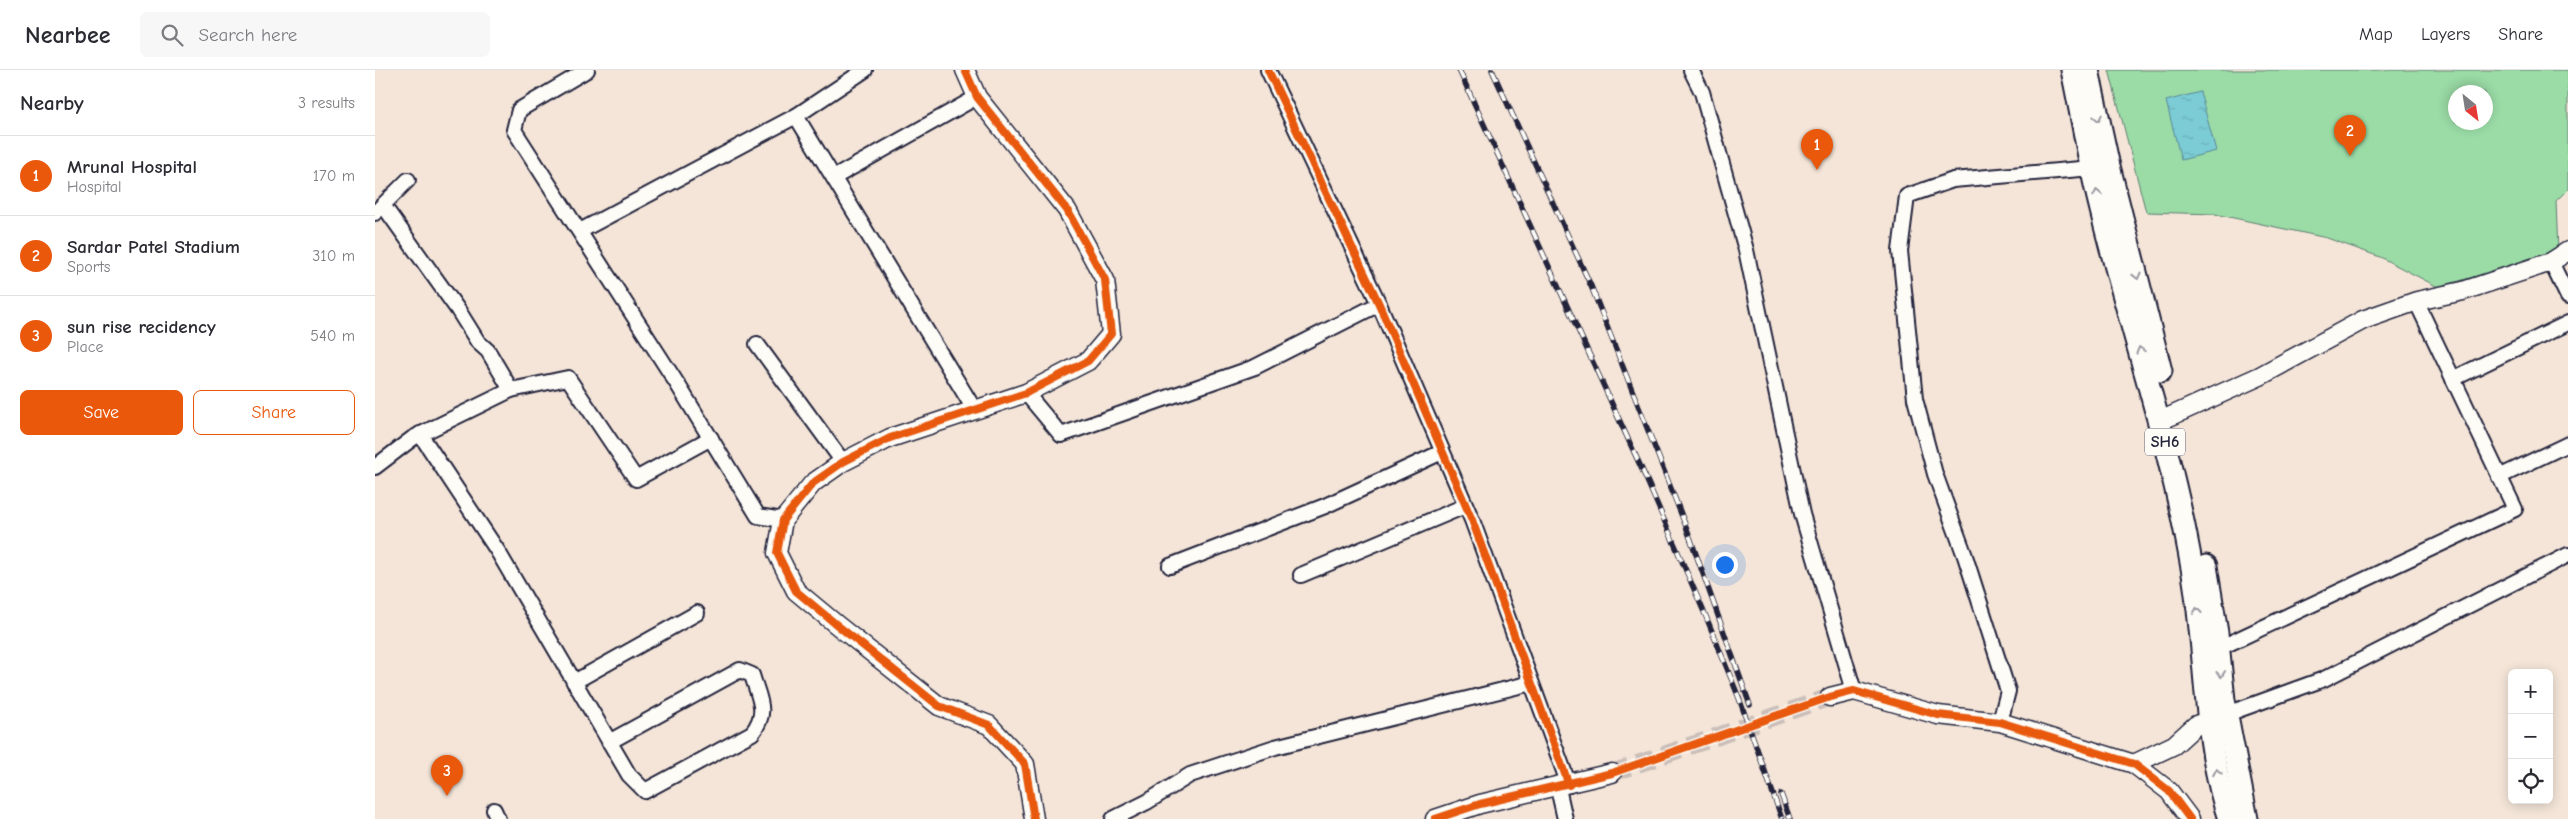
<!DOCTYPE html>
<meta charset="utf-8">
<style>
body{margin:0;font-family:"Comic Neue",sans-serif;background:#f7f7f7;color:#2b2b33}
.controls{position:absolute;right:15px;bottom:15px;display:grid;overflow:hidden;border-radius:8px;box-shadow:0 2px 12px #0003}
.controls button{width:45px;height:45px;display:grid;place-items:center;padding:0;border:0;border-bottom:1px solid #e1e1e2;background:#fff;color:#2b2b33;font:25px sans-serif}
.compass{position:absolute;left:2073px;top:15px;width:45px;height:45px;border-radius:50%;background:#fff;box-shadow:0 2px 12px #0003;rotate:150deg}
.you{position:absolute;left:1349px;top:494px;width:18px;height:18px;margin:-12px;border:4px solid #fff;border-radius:50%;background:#1a73e8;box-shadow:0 0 0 8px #1a73e833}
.badge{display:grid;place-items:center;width:32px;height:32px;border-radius:50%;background:#ea580c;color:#fff;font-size:16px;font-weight:700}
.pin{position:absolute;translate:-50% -41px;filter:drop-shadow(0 1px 2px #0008)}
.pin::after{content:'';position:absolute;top:26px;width:18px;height:15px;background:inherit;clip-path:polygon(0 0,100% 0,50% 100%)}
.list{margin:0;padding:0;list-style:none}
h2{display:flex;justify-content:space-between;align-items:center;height:65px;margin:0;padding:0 20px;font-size:21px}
h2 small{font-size:16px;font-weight:400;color:#7c7c81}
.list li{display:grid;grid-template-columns:32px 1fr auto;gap:15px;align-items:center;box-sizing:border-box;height:80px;padding:0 20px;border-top:1px solid #e1e1e2}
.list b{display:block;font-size:19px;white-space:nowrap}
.list p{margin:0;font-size:16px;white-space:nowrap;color:#7c7c81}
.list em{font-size:16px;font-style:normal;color:#7c7c81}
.actions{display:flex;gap:10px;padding:15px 20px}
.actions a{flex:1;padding:11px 0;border:1px solid #ea580c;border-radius:8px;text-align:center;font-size:18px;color:#ea580c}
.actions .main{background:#ea580c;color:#fff}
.icon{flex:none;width:28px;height:28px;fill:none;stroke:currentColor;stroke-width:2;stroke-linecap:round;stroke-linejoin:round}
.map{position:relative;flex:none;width:2193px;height:749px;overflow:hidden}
header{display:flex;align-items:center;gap:30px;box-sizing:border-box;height:70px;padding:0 25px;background:#fff;border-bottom:1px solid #e1e1e2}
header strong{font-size:24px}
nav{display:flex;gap:28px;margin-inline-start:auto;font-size:18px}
.search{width:350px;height:45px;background:#f7f7f7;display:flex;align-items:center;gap:12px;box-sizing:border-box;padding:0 18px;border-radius:8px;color:#7c7c81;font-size:19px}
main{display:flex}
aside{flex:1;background:#fff}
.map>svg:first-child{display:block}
.pitch{fill:#9adba6;stroke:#5e7e70;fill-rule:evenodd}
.water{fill:url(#water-ripples);stroke:#578897}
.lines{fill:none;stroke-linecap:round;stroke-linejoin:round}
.tertiary-tunnel{stroke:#cabeb9;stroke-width:18;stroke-dasharray:18 9;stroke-linecap:butt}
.minor-casing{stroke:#22223b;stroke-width:18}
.tertiary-casing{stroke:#22223b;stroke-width:21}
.primary-casing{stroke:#22223b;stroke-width:25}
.minor{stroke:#fdfcf7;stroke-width:14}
.tertiary{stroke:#fdfcf7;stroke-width:18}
.primary{stroke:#fdfcf7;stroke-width:21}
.rail-casing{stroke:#22223b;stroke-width:5.5}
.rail{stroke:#fdfcf7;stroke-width:4;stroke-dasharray:11;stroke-linecap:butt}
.cycleway-casing{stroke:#fdfcf7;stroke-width:11}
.cycleway{stroke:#e8590c;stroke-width:8}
.oneway{stroke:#9a9aa2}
.labels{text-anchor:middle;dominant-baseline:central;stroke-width:4.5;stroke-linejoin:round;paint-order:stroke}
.shield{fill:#fdfcf7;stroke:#646373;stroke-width:1}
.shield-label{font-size:16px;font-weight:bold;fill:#22223b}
</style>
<header>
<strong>Nearbee</strong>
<div class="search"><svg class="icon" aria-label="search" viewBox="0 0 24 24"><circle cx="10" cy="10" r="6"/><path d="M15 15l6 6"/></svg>Search here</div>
<nav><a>Map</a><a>Layers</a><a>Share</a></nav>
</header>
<main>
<aside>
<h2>Nearby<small>3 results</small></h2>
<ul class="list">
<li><span class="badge">1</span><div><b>Mrunal Hospital</b><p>Hospital</p></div><em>170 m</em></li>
<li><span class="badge">2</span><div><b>Sardar Patel Stadium</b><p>Sports</p></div><em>310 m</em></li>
<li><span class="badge">3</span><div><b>sun rise recidency</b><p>Place</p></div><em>540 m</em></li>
</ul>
<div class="actions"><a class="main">Save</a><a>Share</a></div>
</aside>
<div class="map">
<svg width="2193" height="749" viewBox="0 0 2193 749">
<defs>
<pattern id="water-ripples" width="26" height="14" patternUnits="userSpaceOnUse" patternTransform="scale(1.25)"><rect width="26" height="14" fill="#7bccd5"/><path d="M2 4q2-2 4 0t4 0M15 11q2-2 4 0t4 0" fill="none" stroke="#6aafb8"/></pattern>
</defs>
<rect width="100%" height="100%" fill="#f4e5d8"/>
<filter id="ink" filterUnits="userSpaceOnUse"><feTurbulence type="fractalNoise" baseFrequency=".02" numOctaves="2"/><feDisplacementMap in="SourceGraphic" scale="10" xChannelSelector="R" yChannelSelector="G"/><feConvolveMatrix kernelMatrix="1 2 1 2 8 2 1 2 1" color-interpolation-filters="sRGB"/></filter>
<g filter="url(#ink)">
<path class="pitch" d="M1734,0H2193V119L2181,131L2183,183L2063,217L2005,187L1952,168L1840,144L1771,142ZM2080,22H2110V52H2080Z"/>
<polygon class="water" points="1825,22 1841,81 1806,90 1791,31"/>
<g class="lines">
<polyline class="tertiary-tunnel" points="1237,703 1455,627"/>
<defs>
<g id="minor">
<polyline points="212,0 144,40 139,60 303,315 383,446 408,450"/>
<polyline points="893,0 1004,234 1097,450 1194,715"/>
<polyline points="1316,0 1327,22 1371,180 1427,444 1479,621"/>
<polyline points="421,46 599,339"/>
<polyline points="460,107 602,27"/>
<polyline points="8,135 83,240 103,272 113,281 136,320"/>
<polyline points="0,143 33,110"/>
<polyline points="205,161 421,46 490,0"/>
<polyline points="2176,192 2193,227"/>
<polyline points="382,274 468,392"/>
<polyline points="2078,309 2193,253"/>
<polyline points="651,323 686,365 880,297 1004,234"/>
<path d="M45,364L122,480L254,705L270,721L377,663C394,642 384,629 377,605L365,600L234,672"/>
<polyline points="0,397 38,368 136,320 193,308 261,409 336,368"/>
<polyline points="2124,407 2193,374"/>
<polyline points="795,496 950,436 1067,382"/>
<polyline points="926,505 1090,436"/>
<polyline points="1838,581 2140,439 2041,231"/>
<polyline points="199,612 322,543"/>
<polyline points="1852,644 1949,609 2193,485"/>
<polyline points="1625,652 1633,621 1590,486 1560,404 1540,329 1525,181 1532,126 1578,110 1717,98"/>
<polyline points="1183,718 1190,749"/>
<polyline points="119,740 123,749"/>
<polyline points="738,749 772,732 815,705 900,677 1156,613"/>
</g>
<g id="tertiary">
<polyline points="590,0 602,27 692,140 730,210 736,264 713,291 651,323 515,368 468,392 438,413 408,450 402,483 421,521 462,555 564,636 614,655 650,694 659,749"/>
<polyline points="1785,351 1885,306 1988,250 2042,231 2088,221 2176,192 2193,181"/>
<polyline points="1455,627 1479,621 1563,645 1625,652 1759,694 1794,721 1815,749"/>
<polyline points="1759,694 1799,675 1821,655 1845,647"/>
<polyline points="1060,749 1105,734 1237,703"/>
</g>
<g id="primary">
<path d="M1697,0C1707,46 1714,94 1726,140C1755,259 1796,376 1817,498C1832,581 1827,668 1854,749"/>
<polyline points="1713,0 1733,92 1786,301"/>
<polyline points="1831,496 1842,563 1849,630 1872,749"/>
</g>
</defs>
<use href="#minor" class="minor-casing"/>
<use href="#tertiary" class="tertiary-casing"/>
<use href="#primary" class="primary-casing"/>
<use href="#minor" class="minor"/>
<use href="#tertiary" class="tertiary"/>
<use href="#primary" class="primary"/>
<defs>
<g id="rail">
<polyline points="1084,0 1270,406 1332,549 1364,628 1407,749"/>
<polyline points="1117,0 1216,216 1312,459 1375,635"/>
<polyline points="1406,724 1415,749"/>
</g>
</defs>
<use href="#rail" class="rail-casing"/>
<use href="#rail" class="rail"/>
<defs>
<g id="cycleway">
<polyline points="590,0 602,27 692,140 730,210 736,264 713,291 651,323 515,368 468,392 438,413 408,450 402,483 421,521 462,555 564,636 614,655 650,694 659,749"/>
<polyline points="893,0 1004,234 1097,450 1194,715"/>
<polyline points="1060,749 1105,734 1237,703 1455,627 1479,621 1563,645 1625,652 1759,694 1794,721 1815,749"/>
</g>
</defs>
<use href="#cycleway" class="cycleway-casing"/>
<use href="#cycleway" class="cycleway"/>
</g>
<defs><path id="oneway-chevron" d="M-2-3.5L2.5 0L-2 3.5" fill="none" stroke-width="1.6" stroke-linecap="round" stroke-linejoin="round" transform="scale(1.25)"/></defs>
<g class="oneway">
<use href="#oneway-chevron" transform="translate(1723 48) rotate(78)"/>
<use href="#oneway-chevron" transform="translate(1722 123) rotate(-101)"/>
<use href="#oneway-chevron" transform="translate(1762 206) rotate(76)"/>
<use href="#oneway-chevron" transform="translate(1765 280) rotate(-106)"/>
<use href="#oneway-chevron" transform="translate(1822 541) rotate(-96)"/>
<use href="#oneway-chevron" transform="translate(1846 604) rotate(84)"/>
<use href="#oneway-chevron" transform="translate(1842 702) rotate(-101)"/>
</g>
</g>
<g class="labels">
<rect class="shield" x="1770" y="358.5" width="40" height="27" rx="4"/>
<g class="shield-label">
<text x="1790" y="372">SH6</text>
</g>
</g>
</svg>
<div class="controls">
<button>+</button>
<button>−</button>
<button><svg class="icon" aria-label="locate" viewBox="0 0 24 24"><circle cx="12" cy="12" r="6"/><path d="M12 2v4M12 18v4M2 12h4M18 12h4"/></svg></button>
</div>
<svg class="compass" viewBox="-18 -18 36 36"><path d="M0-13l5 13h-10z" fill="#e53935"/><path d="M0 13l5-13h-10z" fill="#7c7c81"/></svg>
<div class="you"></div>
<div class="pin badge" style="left:1442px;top:100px">1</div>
<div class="pin badge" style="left:1975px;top:86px">2</div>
<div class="pin badge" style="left:72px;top:726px">3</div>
</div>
</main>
